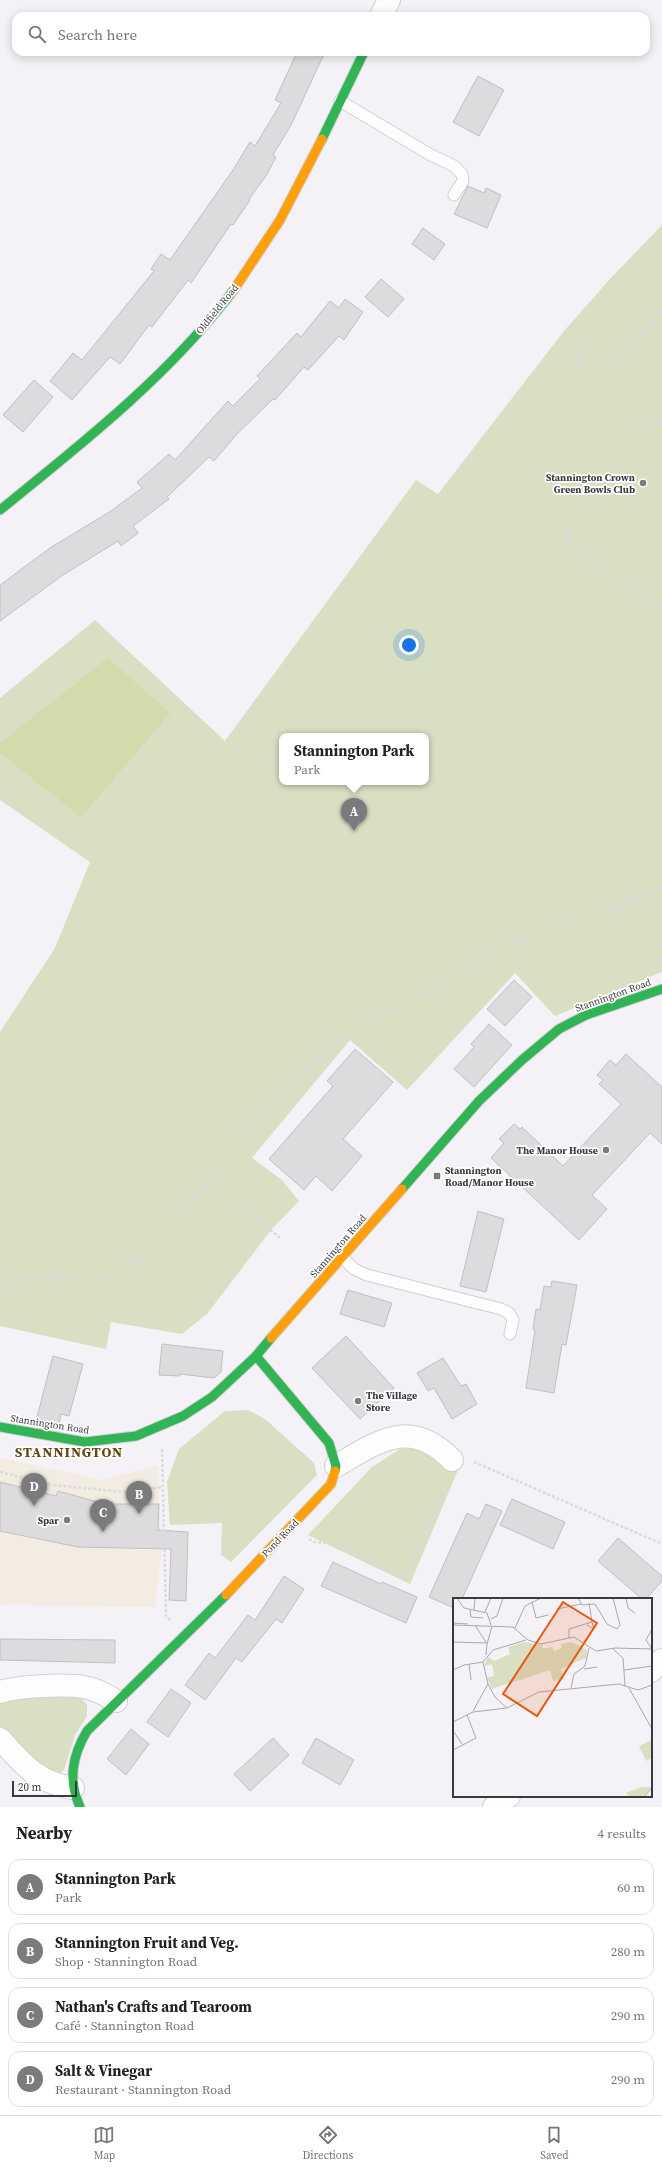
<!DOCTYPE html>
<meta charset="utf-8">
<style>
body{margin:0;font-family:"Source Serif 4",serif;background:#f2f2f2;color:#222}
.scale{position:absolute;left:12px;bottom:10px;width:65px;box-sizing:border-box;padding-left:4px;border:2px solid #3a393c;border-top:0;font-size:11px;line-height:14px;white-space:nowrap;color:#3a393c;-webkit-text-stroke:3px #fff;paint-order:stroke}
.you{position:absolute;left:409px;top:645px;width:14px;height:14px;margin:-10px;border:3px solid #fff;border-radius:50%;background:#1a73e8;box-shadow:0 0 0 6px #1a73e833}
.badge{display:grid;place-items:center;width:26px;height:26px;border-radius:50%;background:#7b7a7d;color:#fff;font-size:13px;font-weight:700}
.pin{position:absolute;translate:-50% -33px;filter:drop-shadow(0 1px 2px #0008)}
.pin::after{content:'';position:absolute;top:21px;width:14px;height:12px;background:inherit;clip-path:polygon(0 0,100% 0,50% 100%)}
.popup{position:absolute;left:279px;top:733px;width:150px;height:52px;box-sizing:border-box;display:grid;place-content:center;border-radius:8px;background:#fff;filter:drop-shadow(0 1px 3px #0005);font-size:13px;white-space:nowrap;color:#767676}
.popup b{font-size:15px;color:#222}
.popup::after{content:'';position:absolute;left:50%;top:100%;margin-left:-8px;border:8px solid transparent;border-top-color:#fff}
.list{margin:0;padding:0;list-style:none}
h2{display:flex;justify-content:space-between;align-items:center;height:52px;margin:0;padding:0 16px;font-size:17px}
h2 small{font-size:13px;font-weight:400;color:#767676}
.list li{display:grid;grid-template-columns:26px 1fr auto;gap:12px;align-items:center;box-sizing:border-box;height:56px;margin:0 8px 8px;padding:0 8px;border:1px solid #e0e0e0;border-radius:12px}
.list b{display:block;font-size:15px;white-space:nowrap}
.list p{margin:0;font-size:13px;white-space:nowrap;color:#767676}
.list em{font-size:13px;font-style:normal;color:#767676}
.icon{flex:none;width:22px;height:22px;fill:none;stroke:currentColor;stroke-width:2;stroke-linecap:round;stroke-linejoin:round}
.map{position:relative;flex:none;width:662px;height:1807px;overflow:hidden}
.search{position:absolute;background:#fff;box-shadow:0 2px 10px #0003;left:12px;right:12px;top:12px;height:44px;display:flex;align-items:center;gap:10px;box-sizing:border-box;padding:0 14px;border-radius:12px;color:#767676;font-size:15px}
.sheet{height:308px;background:#fff}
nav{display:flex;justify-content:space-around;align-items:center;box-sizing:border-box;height:56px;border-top:1px solid #e0e0e0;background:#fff;font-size:11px;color:#767676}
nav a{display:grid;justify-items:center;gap:2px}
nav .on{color:#7b7a7d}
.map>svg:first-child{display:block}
.commercial{fill:#f2ece2}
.green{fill:#d8dfc2;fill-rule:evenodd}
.forest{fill:#d1dbab}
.building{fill:#dddbde;stroke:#c1bfc2}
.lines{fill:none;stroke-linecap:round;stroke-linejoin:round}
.lane-casing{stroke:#d1cfd3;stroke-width:13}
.street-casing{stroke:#d1cfd3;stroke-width:24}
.fast-casing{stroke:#d1cfd3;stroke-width:11}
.slow-casing{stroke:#d1cfd3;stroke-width:11}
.path{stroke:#dbdadc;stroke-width:2.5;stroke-dasharray:3 2;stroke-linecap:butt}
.lane{stroke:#fdfdfe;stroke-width:11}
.street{stroke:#fdfdfe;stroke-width:22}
.fast{stroke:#30b455;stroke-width:9}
.slow{stroke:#ff9f0a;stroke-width:9}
.poi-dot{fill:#7b7a7d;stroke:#fff;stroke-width:1.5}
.labels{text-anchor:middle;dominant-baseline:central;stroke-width:3.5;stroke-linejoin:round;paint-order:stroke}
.street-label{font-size:10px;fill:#3a393c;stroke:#fff}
.poi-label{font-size:10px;font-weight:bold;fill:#3a393c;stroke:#fff;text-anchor:end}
.district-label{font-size:14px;font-weight:bold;letter-spacing:1px;fill:#674311;stroke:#fff}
.inset-road{fill:none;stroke:#aaa8ac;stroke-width:1}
.view{fill:#e8590c;fill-opacity:0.15;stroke:#e8590c;stroke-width:2}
.inset-edge{fill:none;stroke:#3a393c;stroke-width:2}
</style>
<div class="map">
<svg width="662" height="1807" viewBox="0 0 662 1807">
<rect width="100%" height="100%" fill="#f4f2f6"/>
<polygon class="commercial" points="0,1458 103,1480 158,1465 161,1556 155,1607 0,1605"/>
<g class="green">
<path d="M662,225V972L555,1016L515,973L407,1090L350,1040L252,1158L282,1180L299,1201L271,1230L207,1314L182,1334L111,1322L106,1349L0,1326V1032L55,948L90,862L0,800V698L95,620L225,741L416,480L438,494L564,331L609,280ZM282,736H426V782H282Z"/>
<polygon points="248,1410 265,1419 314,1463 317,1475 231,1562 221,1555 222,1523 170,1525 167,1482 179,1449 225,1411"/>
<polygon points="416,1447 458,1470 410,1584 308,1535 372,1467 400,1449"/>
<polygon points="74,1696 82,1699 87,1705 87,1716 75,1735 64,1770 57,1776 35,1767 0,1726 0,1700"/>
</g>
<polygon class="forest" points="108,658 170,713 81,817 0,753 0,743"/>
<g class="building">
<polygon points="297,52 325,52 291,125 273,155 276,157 266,176 249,199 250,200 233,225 231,224 191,283 188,280 152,327 149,325 120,364 110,357 72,400 50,381 73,353 82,360 154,271 151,269 161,254 170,260 233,170 250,142 255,146 281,103 275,100"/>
<polygon points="478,76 504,90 479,136 453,122"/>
<polygon points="468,186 484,193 486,188 501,195 487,228 454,214"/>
<polygon points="423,228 445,244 434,260 412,244"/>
<polygon points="381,279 404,299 388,317 365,297"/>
<polygon points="345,299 363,312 344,340 339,336 308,370 304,367 275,400 273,399 237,434 214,461 209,457 167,497 169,499 133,526 138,533 121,546 118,541 63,575 0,621 0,585 50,548 111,511 142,488 137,482 169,454 175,460 228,401 233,406 260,379 257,376 297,333 301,337 330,301 339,308"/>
<polygon points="34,380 53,397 23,432 3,415"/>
<polygon points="514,980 532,997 505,1026 487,1009"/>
<polygon points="489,1024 512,1045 474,1087 454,1069 474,1047 471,1044"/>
<polygon points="355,1049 393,1082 343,1139 362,1156 332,1191 316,1176 304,1190 269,1159 333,1086 327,1081"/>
<polygon points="626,1054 662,1087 662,1144 650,1133 592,1195 607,1209 579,1240 491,1158 504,1143 499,1139 514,1124 520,1129 522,1127 563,1166 621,1104 599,1084 603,1080 597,1075 610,1060 616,1065"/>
<polygon points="478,1211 504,1219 486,1292 460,1286"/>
<polygon points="552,1281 577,1285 566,1345 562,1344 554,1393 526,1388 535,1330 533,1329 536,1309 540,1310 544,1286 551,1287"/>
<polygon points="348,1290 392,1303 384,1327 340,1314"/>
<polygon points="346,1336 394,1388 360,1419 312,1368"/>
<polygon points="162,1344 223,1351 221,1372 214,1378 180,1374 180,1376 159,1375"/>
<polygon points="53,1356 83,1364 69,1416 61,1414 59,1425 36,1421"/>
<polygon points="443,1358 461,1386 466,1384 477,1404 452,1419 434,1388 428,1391 417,1373"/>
<polygon points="0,1482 56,1496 58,1491 94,1501 113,1502 113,1504 159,1504 158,1530 188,1532 186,1601 169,1600 171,1549 78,1547 0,1531"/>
<polygon points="512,1499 565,1522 553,1549 500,1525"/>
<polygon points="486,1504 502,1511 462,1599 454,1599 454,1608 429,1597 467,1513 479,1519"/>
<polygon points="618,1538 662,1576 662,1581 646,1599 642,1599 598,1561"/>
<polygon points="333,1562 381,1584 382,1582 417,1597 406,1623 321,1586"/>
<polygon points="284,1576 304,1589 282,1623 276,1619 242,1662 236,1658 205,1700 185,1685 209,1653 215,1658 248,1615 255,1620"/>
<polygon points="0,1639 115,1640 115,1663 0,1660"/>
<polygon points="171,1689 191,1703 168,1737 147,1722"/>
<polygon points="131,1729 149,1744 126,1775 107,1759"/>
<polygon points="273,1738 289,1755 250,1791 234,1774"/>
<polygon points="316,1738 354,1760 340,1785 302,1763"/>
</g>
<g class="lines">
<defs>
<g id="lane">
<polyline points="340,101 429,154 454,166 462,174 463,181 454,195"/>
<polyline points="343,1258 354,1269 367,1275 501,1309 509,1313 513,1320 510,1334"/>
</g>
<g id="street">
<polyline points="381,16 389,0"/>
<path d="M336,1466C379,1441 410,1417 452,1460"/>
<polyline points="651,1671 662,1660"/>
<path d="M0,1692C20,1686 63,1684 84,1687C96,1689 106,1695 116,1701"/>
<path d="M0,1739C23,1764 37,1783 73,1788"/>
<polyline points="494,1807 509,1796"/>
</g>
<g id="fast">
<polyline points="322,139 364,52"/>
<path d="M0,510C83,443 168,376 233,291"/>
<polyline points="402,1189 479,1101 522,1060 559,1029 586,1015 662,989"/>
<polyline points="256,1356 329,1443 336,1466 335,1471"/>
<polyline points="0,1427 85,1442 136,1436 183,1416 212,1397 256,1356 271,1338"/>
<path d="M80,1807C68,1780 72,1756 87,1731L226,1595"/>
</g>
<g id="slow">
<polyline points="233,291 280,220 322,139"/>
<polyline points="271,1338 402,1189"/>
<polyline points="226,1595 331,1484 335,1471"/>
</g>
</defs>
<use href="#lane" class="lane-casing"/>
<use href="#street" class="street-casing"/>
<use href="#fast" class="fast-casing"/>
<use href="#slow" class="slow-casing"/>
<g class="path">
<polyline points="662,423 656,420 645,432 564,537 662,608"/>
<polyline points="645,432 578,361 582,347 587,342 615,366 662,311"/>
<polyline points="662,946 656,950 662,966"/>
<polyline points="210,1177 280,1238"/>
<polyline points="0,1293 21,1279 42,1275 96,1281 141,1258 168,1231 235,1148 255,1119 303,1071 334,1044 372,1020 433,989 508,944 542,931 618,907 662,887"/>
<polyline points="162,1449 166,1616 170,1620"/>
<polyline points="474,1462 662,1544"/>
<polyline points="0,1472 53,1485 125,1492 163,1487"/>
<polyline points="309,1539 314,1542 335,1544 406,1579 438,1505 446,1480"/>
</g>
<use href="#lane" class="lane"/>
<use href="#street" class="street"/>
<use href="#fast" class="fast"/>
<use href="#slow" class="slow"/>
</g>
<g class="poi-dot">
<circle cx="643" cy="483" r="4"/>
<circle cx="606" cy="1150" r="4"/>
<rect x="433" y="1172" width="8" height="8" rx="2"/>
<circle cx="358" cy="1401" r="4"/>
<circle cx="67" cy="1520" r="4"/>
</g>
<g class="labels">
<g class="street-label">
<text transform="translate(217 309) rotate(-51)">Oldfield Road</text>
<text transform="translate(613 995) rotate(-20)">Stannington Road</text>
<text transform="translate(338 1246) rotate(-49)">Stannington Road</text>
<text transform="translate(50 1424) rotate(9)">Stannington Road</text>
<text transform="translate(280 1538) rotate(-46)">Pond Road</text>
</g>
<g class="poi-label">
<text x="635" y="477">Stannington Crown<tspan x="635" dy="12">Green Bowls Club</tspan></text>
<text x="598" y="1150">The Manor House</text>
<text x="445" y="1170" text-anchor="start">Stannington<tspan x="445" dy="12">Road/Manor House</tspan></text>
<text x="366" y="1395" text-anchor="start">The Village<tspan x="366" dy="12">Store</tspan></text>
<text x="59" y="1520">Spar</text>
</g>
<g class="district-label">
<text x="69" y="1452">STANNINGTON</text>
</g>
</g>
<g transform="translate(453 1598)">
<rect width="199" height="199" fill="#f4f2f6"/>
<path d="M72,44L89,47L90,51L99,49L101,53L109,50L108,46L119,44L134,52L133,60L108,71L112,81L100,83L97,72L39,91L34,80L41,78L39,66L31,68L35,59L41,63L57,56L55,49ZM199,142V160L193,163L186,148ZM189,189H199L190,199H177L173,195Z" fill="#d8dfc2"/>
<path class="inset-road" d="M4,0L11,10L34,15L38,27M125,0L129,7L142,6L154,26L164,31L167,27L160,0M173,0L175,10L182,15M79,4L83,20L95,17M104,11L128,6M17,12L18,19L30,20M21,12L22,0M32,14L38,0M38,21L44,18L50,0M0,25L15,26M0,27L60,29L75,42L88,46L121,39L143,53L162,50L199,51M22,27L34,46L33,57M134,27L141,31L139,24M62,30L72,8L88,0M116,40V31L139,24L136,5M0,44L33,45M34,46L39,28M160,51L170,60L172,88M199,51L193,42L199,31M30,64L35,86L42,99L54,110M16,66L18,82M131,71L144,69M0,72L11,67L30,64L40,52L73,42M171,72L199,68M118,90L121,76L132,68L136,50M176,90L199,131M0,91V104M20,113L35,86M0,124L20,114L54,110L86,94L166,86L185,92L199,87M1,134L9,146M0,152L23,140L14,117M191,199L199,190"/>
<path class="view" d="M110,4L144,25L84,118L50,96Z"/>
<rect width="199" height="199" class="inset-edge"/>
</g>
</svg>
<div class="scale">20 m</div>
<div class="you"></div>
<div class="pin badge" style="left:354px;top:831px">A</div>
<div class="popup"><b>Stannington Park</b>Park</div>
<div class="pin badge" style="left:139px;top:1514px">B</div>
<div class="pin badge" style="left:103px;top:1532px">C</div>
<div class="pin badge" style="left:34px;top:1506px">D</div>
<div class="search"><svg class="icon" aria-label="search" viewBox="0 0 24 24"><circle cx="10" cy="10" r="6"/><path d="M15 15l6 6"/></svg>Search here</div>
</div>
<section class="sheet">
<h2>Nearby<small>4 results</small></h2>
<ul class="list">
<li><span class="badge">A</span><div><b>Stannington Park</b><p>Park</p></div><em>60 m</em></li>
<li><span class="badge">B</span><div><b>Stannington Fruit and Veg.</b><p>Shop · Stannington Road</p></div><em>280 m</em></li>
<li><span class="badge">C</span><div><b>Nathan's Crafts and Tearoom</b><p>Café · Stannington Road</p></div><em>290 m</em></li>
<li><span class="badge">D</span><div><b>Salt &amp; Vinegar</b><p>Restaurant · Stannington Road</p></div><em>290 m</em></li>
</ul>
</section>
<nav>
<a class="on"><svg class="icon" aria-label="map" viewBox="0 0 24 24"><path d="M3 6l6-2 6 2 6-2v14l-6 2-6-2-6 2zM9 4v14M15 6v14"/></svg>Map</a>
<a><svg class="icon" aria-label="directions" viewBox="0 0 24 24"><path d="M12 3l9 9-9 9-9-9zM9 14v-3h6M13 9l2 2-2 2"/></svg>Directions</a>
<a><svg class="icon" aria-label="saved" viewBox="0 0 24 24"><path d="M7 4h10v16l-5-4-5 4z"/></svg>Saved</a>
</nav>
